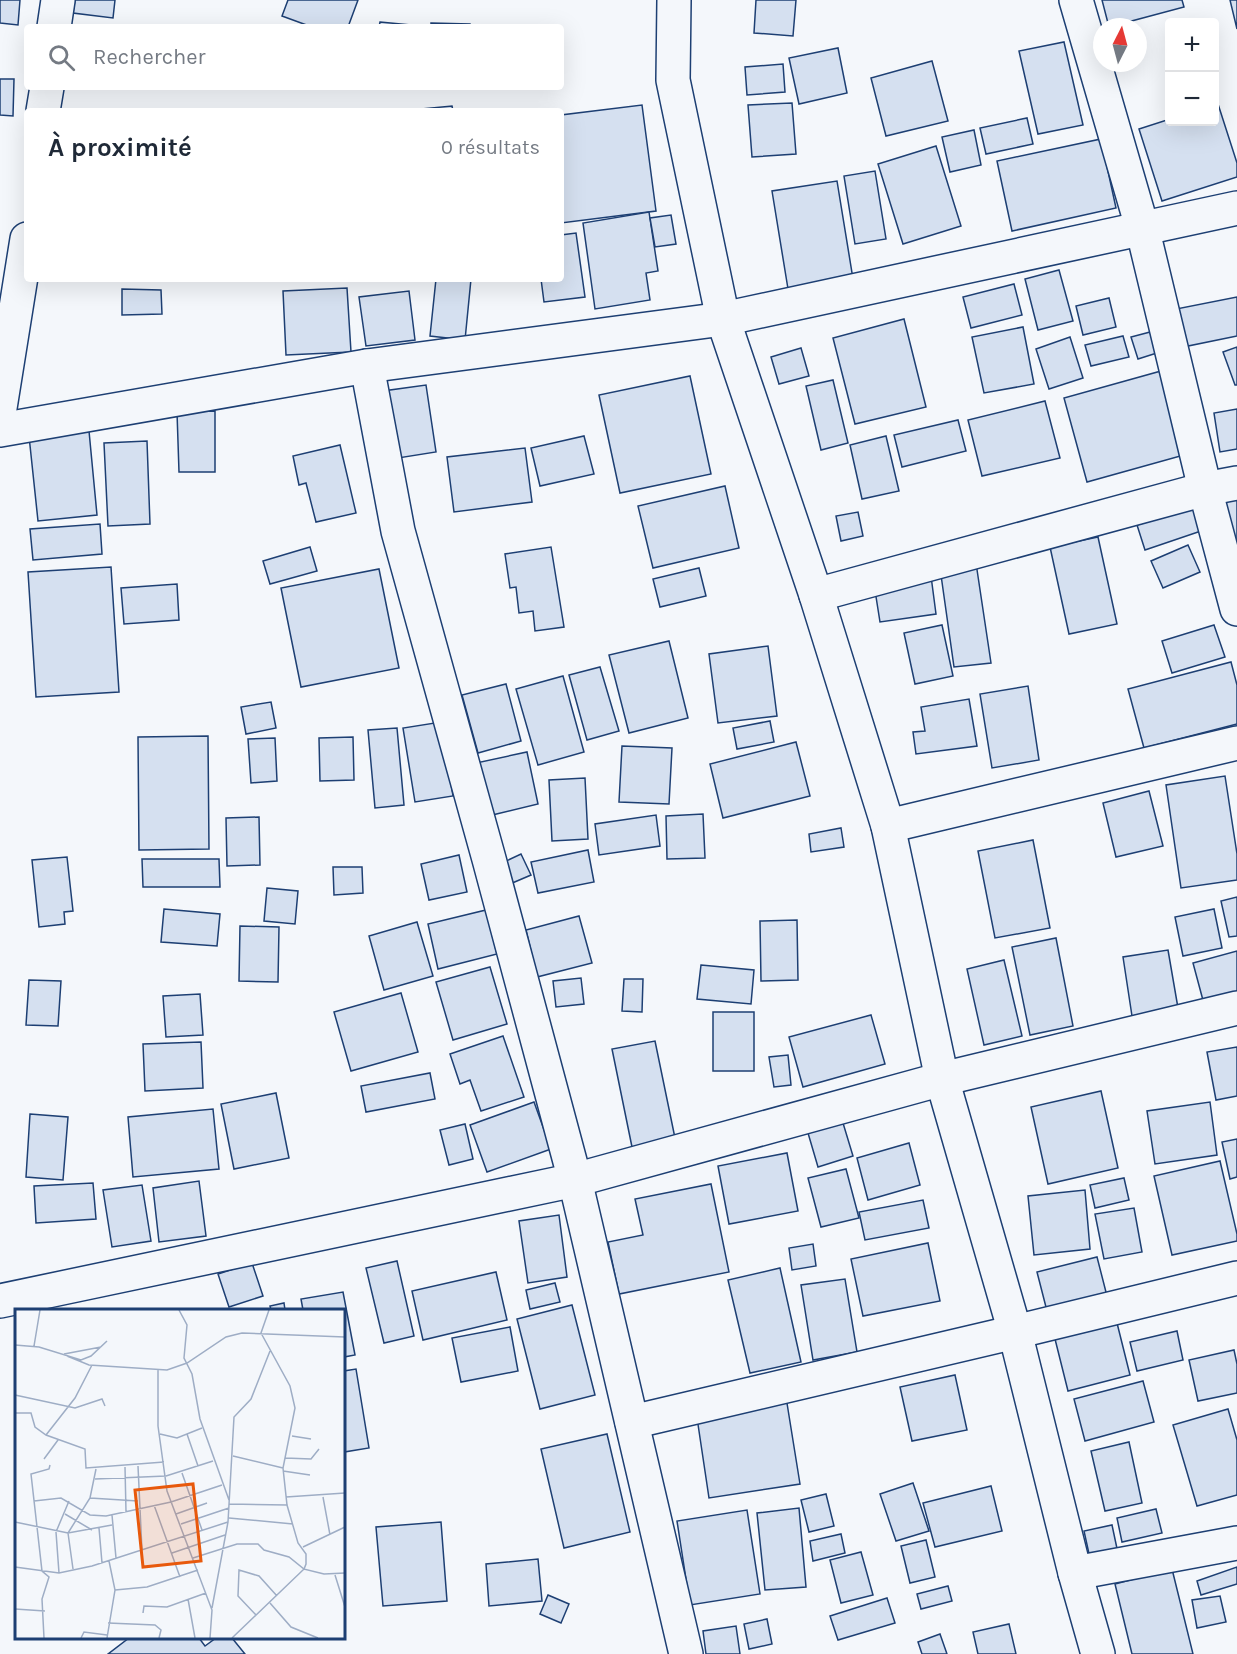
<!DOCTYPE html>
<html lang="fr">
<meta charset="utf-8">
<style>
body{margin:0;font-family:Karla,sans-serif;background:#f2f2f3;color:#1f2937}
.controls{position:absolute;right:18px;top:18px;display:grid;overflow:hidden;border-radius:6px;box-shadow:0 6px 24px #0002}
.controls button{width:54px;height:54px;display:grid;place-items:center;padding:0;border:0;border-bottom:2px solid #e0e1e3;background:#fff;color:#1f2937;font:30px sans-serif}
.compass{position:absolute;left:1093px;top:18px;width:54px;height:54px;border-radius:50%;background:#fff;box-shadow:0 6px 24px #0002;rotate:6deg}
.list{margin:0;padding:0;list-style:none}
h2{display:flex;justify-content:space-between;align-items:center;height:78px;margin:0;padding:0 24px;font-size:26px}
h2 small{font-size:20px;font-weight:400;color:#747a83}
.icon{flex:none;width:33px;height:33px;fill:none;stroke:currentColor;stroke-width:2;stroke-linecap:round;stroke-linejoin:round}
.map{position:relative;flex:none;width:1237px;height:1654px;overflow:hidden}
.search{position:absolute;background:#fff;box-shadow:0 6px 24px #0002;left:24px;top:24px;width:540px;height:66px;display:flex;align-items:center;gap:15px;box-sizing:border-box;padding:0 21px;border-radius:6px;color:#747a83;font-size:22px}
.panel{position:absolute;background:#fff;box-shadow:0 6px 24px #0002;left:24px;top:108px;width:540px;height:174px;border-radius:6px}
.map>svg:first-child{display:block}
.building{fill:#d5e0f0;stroke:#1d3f73;stroke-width:1.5}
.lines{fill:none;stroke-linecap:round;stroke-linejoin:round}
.minor-casing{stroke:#1d3f73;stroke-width:36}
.minor{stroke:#f4f7fb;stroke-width:33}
.inset-road{fill:none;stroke:#9eadc5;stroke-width:1.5}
.view{fill:#e8590c;fill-opacity:0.15;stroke:#e8590c;stroke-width:3}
.inset-edge{fill:none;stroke:#1d3f73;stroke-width:3}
</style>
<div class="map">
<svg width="1237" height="1654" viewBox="0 0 1237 1654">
<rect width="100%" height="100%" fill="#f4f7fb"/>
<g class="building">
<polygon points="0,0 20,0 18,25 0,23"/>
<polygon points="75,0 115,0 113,18 73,13"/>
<polygon points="288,0 358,0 348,27 312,27 282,16"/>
<polygon points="756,0 796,0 793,36 754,33"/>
<polygon points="1102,0 1182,0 1184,7 1109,27"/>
<polygon points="1230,0 1237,0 1237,29"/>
<polygon points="380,22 421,26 421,27 379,27"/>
<polygon points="431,23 470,24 470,27 431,27"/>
<polygon points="1064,42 1083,125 1038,134 1019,51"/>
<polygon points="838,48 847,93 799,104 789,58"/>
<polygon points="932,61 948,121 886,136 871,78"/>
<polygon points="783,64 785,92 747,95 745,67"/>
<polygon points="0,79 14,79 13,116 0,115"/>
<polygon points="792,103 796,154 752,157 748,105"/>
<polygon points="1218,104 1237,163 1237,177 1162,201 1139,129 1170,119 1170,122 1214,122 1214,105"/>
<polygon points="642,105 656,211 561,223 561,115"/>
<polygon points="452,106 453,111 400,111"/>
<polygon points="1027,118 1033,144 986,154 980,128"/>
<polygon points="974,130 981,165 950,172 942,137"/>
<polygon points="1101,139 1116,208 1012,231 997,161"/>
<polygon points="936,146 961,226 903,244 878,164"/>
<polygon points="875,171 886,239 855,244 844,176"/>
<polygon points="837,181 854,285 789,295 772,191"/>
<polygon points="649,212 658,271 646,273 650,300 595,309 583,223"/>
<polygon points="671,215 676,244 655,247 650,218"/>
<polygon points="576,233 585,297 544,302 541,279 561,279 561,235"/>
<polygon points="1059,270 1073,321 1038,330 1025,279"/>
<polygon points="436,279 471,279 465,340 430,336"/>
<polygon points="1014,284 1022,315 971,328 963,297"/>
<polygon points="347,288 351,352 286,355 283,291"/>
<polygon points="122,289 161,290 162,314 122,315"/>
<polygon points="409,291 415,340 366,346 359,297"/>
<polygon points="1237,297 1237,336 1183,347 1176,309"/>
<polygon points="1109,298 1116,327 1083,335 1076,306"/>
<polygon points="904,319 926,407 855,424 833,338"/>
<polygon points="1023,327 1034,384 984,393 972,337"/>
<polygon points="1154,331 1160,352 1138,359 1131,337"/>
<polygon points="1123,336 1129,357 1091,366 1085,345"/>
<polygon points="1070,337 1083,378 1049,389 1036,349"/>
<polygon points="1237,347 1237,385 1235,385 1223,352"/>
<polygon points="801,348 809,376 779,384 771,357"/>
<polygon points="1161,371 1184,455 1087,482 1064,398"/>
<polygon points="690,376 711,474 620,493 599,395"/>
<polygon points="833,380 848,443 821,450 806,386"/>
<polygon points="426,385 436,452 392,459 383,391"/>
<polygon points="1045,401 1060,458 982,476 968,420"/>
<polygon points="1237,409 1237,449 1220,452 1214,413"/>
<polygon points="215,411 215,472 179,472 177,412"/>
<polygon points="958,420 966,451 902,467 894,435"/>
<polygon points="89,431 97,515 38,521 29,436"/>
<polygon points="584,436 594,474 540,486 531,448"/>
<polygon points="886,436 899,491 862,499 850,445"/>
<polygon points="147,441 150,524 108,526 104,443"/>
<polygon points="340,445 356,513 316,522 306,483 299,485 293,456"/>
<polygon points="525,448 532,502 454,512 447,457"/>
<polygon points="725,486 739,548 653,568 638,506"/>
<polygon points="1237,498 1237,557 1224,501"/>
<polygon points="1193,507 1201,531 1145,550 1137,525"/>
<polygon points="858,512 863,536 841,541 836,516"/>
<polygon points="100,524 102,554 33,560 30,529"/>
<polygon points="1098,537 1117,624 1069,634 1050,547"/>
<polygon points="1188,545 1200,572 1163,588 1151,561"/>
<polygon points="310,547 317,571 270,584 263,561"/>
<polygon points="551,547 564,627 535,631 533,611 519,613 516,587 510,588 505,554"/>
<polygon points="976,563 991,663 954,667 940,568"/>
<polygon points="111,567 119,692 36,697 28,572"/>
<polygon points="699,568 706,596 660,607 653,579"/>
<polygon points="379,569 399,668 301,687 281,588"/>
<polygon points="931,576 936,614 880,622 874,584"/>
<polygon points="177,584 179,620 124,624 121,588"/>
<polygon points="942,625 953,676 915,684 904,633"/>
<polygon points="1214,625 1225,657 1172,673 1162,641"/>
<polygon points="669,641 688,718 629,733 609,655"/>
<polygon points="768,646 777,716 718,723 709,654"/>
<polygon points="1231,662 1237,685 1237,724 1144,748 1128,689"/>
<polygon points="600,667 619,731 587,740 569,675"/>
<polygon points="563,676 584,752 538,765 516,689"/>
<polygon points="506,684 521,741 478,753 462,695"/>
<polygon points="1028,686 1039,760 992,768 980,694"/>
<polygon points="969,699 977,746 916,754 913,732 925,731 921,707"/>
<polygon points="271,702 276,728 246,734 241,707"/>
<polygon points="770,721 774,742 737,749 733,728"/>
<polygon points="441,722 453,796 415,802 403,728"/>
<polygon points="397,728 404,805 375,808 368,730"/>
<polygon points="208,736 209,849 139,850 138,737"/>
<polygon points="353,737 354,780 320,781 319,738"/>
<polygon points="275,738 277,781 251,783 248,739"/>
<polygon points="796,742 810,796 723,818 710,764"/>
<polygon points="622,746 672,748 669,804 619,802"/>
<polygon points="527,752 538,804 488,816 476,763"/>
<polygon points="1225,776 1237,854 1237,880 1181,888 1166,785"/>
<polygon points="585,778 588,839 552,841 549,780"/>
<polygon points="1149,791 1163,846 1116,857 1103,803"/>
<polygon points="703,814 705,858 667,859 666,816"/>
<polygon points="656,815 660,846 599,855 595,824"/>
<polygon points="259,817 260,865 227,866 226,818"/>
<polygon points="841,828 844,847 811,852 809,834"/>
<polygon points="1033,840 1050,928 995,938 978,851"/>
<polygon points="588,850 594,882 538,893 531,862"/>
<polygon points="521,854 531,875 510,884 500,864"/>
<polygon points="459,855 467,892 429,900 421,864"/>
<polygon points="67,857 73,911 64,912 65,924 39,927 32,860"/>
<polygon points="142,859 219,859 220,887 143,887"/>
<polygon points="333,867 362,867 363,893 334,895"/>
<polygon points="267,888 298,891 295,924 264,921"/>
<polygon points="1237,897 1237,936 1229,937 1221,901"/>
<polygon points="164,909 220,914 217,946 161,942"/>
<polygon points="1214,909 1222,948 1183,956 1175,917"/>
<polygon points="486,910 497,954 438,969 428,924"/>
<polygon points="579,916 592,963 537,977 526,930"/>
<polygon points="797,920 798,980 761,981 760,921"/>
<polygon points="417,922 433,976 384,990 369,936"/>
<polygon points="240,926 279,927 278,982 239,981"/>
<polygon points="1056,938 1073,1026 1030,1035 1012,947"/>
<polygon points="1168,950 1178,1008 1132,1016 1123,957"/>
<polygon points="1237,951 1237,996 1204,1004 1193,963"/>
<polygon points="1004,960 1022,1036 984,1045 967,969"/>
<polygon points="701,965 754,970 751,1004 697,999"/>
<polygon points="490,967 507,1024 453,1040 436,982"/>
<polygon points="581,978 584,1004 556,1007 553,981"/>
<polygon points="624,979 643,979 642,1012 622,1011"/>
<polygon points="29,980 61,981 58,1026 26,1025"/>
<polygon points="401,993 418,1052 351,1071 334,1012"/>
<polygon points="200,994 203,1035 166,1037 163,996"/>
<rect x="713" y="1012" width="41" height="59"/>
<polygon points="871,1015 885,1064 803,1087 789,1037"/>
<polygon points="503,1036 524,1097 481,1111 470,1080 460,1084 450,1054"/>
<polygon points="655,1041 675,1138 632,1147 612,1049"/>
<polygon points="201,1042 203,1088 145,1091 143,1044"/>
<polygon points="1237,1047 1237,1096 1216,1100 1207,1052"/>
<polygon points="788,1055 791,1085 774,1087 769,1057"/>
<polygon points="430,1073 435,1099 366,1112 361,1086"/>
<polygon points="1101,1091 1118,1168 1048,1184 1031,1107"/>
<polygon points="276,1093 289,1158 234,1169 221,1104"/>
<polygon points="534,1102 551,1149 487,1172 470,1125"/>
<polygon points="1210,1102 1217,1155 1155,1164 1147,1111"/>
<polygon points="213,1109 219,1169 133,1177 128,1117"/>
<polygon points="30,1114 68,1117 63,1180 26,1177"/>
<polygon points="843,1123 853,1156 818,1167 808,1133"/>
<polygon points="465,1124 473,1159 449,1165 440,1130"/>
<polygon points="1237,1139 1237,1177 1230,1179 1222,1142"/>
<polygon points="909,1143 920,1185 868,1200 857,1158"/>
<polygon points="787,1153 798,1211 729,1224 718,1166"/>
<polygon points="1220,1161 1237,1234 1237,1241 1172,1255 1154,1176"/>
<polygon points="846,1169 859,1218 821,1227 808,1178"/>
<polygon points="1124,1178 1129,1200 1095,1208 1090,1185"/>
<polygon points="199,1181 206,1236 159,1242 153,1188"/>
<polygon points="93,1183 96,1219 36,1223 34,1186"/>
<polygon points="711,1184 729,1272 619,1294 608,1242 643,1235 635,1199"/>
<polygon points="142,1185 151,1241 112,1247 103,1190"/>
<polygon points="1085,1190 1090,1249 1034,1255 1028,1196"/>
<polygon points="923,1200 929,1228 865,1240 859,1212"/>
<polygon points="1134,1208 1142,1252 1104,1259 1095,1214"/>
<polygon points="559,1215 567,1277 528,1283 519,1221"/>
<polygon points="928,1243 940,1301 863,1316 851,1259"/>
<polygon points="813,1244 816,1266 792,1270 789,1248"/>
<polygon points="1097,1257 1107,1296 1047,1311 1037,1272"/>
<polygon points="397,1261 414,1336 384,1343 366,1268"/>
<polygon points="252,1263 263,1296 229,1307 218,1274"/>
<polygon points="780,1268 801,1362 750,1373 728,1280"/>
<polygon points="496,1272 507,1320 423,1340 412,1291"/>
<polygon points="845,1279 857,1352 813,1360 801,1285"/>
<polygon points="555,1283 560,1302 530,1309 526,1290"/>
<polygon points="343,1292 355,1355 344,1357 344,1310 303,1310 301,1299"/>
<polygon points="284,1303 285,1310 271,1310 270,1306"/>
<polygon points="572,1305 595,1395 540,1409 517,1319"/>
<polygon points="1116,1319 1130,1375 1068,1391 1054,1335"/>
<polygon points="510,1327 518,1371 461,1382 452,1338"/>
<polygon points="1177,1331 1183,1360 1137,1371 1130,1342"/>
<polygon points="1234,1350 1237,1364 1237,1393 1198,1401 1189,1360"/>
<polygon points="356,1369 369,1448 344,1452 344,1371"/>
<polygon points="955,1375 967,1430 912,1441 900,1387"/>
<polygon points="1143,1381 1154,1422 1085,1441 1074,1399"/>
<polygon points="786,1397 800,1484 709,1498 696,1411"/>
<polygon points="1228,1409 1237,1440 1237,1495 1197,1506 1173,1425"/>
<polygon points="607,1434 630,1532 564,1548 541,1449"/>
<polygon points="1129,1442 1142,1503 1105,1511 1091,1451"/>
<polygon points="913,1483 929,1531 896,1541 880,1494"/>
<polygon points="991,1486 1002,1531 935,1547 923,1503"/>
<polygon points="826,1494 834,1526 809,1532 801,1500"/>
<polygon points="799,1508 806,1587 765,1590 757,1513"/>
<polygon points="1156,1509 1162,1533 1122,1542 1117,1518"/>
<polygon points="747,1510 760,1594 690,1605 677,1521"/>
<polygon points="441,1522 447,1601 383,1606 376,1527"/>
<polygon points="1112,1525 1119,1558 1091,1563 1084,1531"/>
<polygon points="841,1534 845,1553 813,1561 810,1541"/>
<polygon points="926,1540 935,1577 910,1583 901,1546"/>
<polygon points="861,1552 873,1595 841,1603 830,1560"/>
<polygon points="538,1559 542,1601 489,1606 486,1564"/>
<polygon points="1237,1567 1237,1584 1201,1595 1197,1581"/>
<polygon points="1172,1569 1193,1654 1132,1654 1115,1584"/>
<polygon points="948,1586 952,1601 921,1609 917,1594"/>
<polygon points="548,1595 569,1604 561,1623 540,1614"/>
<polygon points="1220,1596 1226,1622 1197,1628 1192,1600"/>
<polygon points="887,1598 895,1623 838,1640 830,1616"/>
<polygon points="767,1619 772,1644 749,1649 744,1624"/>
<polygon points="1009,1624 1016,1654 978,1654 973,1632"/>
<polygon points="736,1626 740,1654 706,1654 703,1631"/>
<polygon points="940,1634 947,1654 922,1654 918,1642"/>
<polygon points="129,1638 199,1638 205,1646 216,1638 232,1638 245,1654 108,1654"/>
</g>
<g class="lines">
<defs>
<g id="minor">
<polyline points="674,0 673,80 723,319 816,595 888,826 942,1079 1015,1332 1075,1573 1098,1654"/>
<polyline points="1076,0 1142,227 1205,489 1237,609"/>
<polyline points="54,27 58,0"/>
<polyline points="43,111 47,87"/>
<polyline points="367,366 398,531 489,859 575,1180 686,1654"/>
<polyline points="0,408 27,239"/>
<polyline points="0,430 367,366 723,319 1237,208"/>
<polyline points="816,595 1205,489 1237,483"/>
<polyline points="888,826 1237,743"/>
<polyline points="0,1301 575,1180 942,1079 1237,1008"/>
<polyline points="632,1422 1015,1332 1237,1278"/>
<polyline points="1075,1573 1237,1543"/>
</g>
</defs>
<use href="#minor" class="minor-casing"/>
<use href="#minor" class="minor"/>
</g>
<g transform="translate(15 1309)">
<rect width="330" height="330" fill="#f4f7fb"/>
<path class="inset-road" d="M164,1L172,16L169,49L177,65L185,110L214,191M0,36L24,38L66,51L76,47L92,32M19,37L25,1M49,45L86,38M52,47L74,56L152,61L172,54L211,28L227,24L330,28M143,61V117L152,182L197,301L195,329M0,86L60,99L87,90L90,97M0,104H16L20,118L31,126L70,140L71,159L149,153M145,125L162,129L187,119M172,125L183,157M31,126L60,89L77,56M277,127L296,130M218,147L268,159M270,149L296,150L304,140M29,150L43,131M123,157L127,242M110,158L111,203M268,162L295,166M167,164L187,221M80,170L151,167L198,152M271,188L330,184M308,188L315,226M75,189L123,192M19,192L46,189L75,206L91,207L156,193L207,176M214,195L272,196M139,196L165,268M50,205L77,221M161,205L192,194M97,206L101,249M214,209L278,215M0,213L53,224L97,216M166,215L214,199M84,219L87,254M288,238L330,218M157,244L210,226M178,249L222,235H243L249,241L274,248L289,260L291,255V245L283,234L272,196L268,159L280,99L275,77L246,24L254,1M0,258L44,264L77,257L213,213M58,260L53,224L75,189L81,160M44,264L41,223L54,192M320,266L330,298M100,281L132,278L183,261M173,290L180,329M255,294L276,318L303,329M197,299L213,213L219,108L236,90L255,42M0,300L30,302M128,304L129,297L152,298L191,284M241,306L223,287L224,261L244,267L262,287M93,314L140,316L146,321L144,329M29,329L27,290L34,268L27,262L16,165L34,160L35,156M66,329L69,323L92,326M92,329L100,281L94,252M217,329L289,260L309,265L330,264"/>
<path class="view" d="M178,175L186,252L128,258L120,181Z"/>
<rect width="330" height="330" class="inset-edge"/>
</g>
</svg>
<div class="controls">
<button>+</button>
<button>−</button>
</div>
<svg class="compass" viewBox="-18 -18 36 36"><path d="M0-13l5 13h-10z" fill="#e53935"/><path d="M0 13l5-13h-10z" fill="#747a83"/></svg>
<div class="search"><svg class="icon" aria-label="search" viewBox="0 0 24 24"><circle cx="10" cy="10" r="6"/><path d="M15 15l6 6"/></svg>Rechercher</div>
<section class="panel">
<h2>À proximité<small>0 résultats</small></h2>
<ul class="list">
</ul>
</section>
</div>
